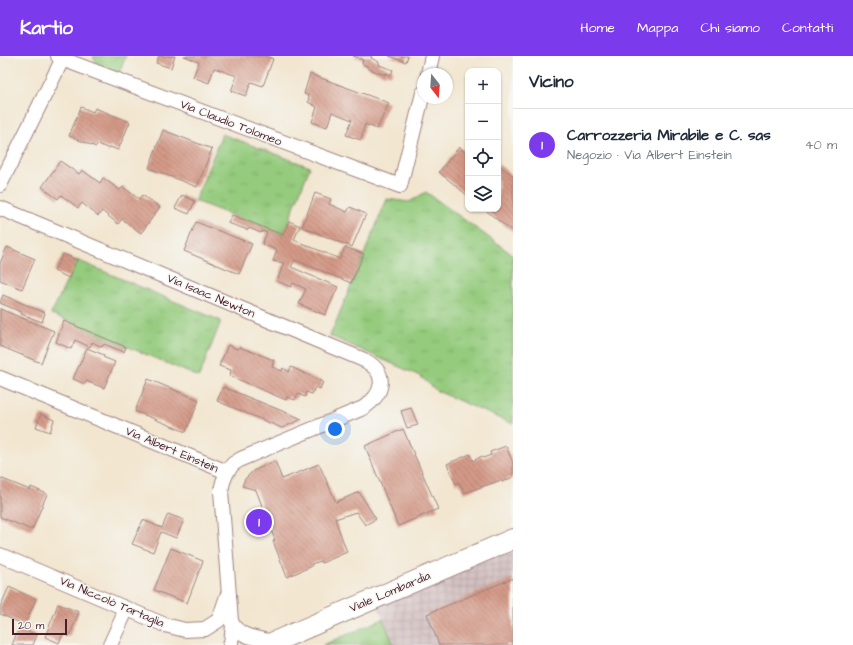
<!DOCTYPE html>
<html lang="it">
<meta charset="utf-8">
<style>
body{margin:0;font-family:"Architects Daughter",sans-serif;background:#f6f6f7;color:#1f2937}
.controls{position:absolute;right:12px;top:12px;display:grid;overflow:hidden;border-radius:8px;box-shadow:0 1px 3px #0004}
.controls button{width:36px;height:36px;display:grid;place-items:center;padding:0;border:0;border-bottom:1px solid #e0e1e3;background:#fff;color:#1f2937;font:20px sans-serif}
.compass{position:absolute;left:417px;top:12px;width:36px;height:36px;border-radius:50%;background:#fff;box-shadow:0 1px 3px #0004;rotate:163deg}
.scale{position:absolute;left:12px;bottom:10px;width:55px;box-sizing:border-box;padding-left:4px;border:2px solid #4a1f2b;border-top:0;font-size:11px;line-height:14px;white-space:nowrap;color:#4a1f2b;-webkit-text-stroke:3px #f6f6f2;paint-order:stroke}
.you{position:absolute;left:335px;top:373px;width:14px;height:14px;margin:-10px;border:3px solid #fff;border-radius:50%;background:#1a73e8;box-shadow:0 0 0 6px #1a73e833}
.badge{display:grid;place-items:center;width:26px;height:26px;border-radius:50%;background:#7c3aed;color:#fff;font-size:13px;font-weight:700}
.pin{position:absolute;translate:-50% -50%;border:2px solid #fff;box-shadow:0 1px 4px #0006}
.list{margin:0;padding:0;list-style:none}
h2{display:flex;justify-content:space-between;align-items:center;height:52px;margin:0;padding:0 16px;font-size:17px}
h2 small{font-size:13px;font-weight:400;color:#747a83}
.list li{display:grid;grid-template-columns:26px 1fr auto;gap:12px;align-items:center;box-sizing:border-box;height:72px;padding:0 16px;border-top:1px solid #e0e1e3}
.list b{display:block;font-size:15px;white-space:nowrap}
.list p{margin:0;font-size:13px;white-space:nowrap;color:#747a83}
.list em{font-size:13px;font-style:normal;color:#747a83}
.icon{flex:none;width:22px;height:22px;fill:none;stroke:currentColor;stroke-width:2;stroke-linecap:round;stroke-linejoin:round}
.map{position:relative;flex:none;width:513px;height:589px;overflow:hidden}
header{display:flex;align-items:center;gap:24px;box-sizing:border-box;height:56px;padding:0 20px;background:#7c3aed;color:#fff}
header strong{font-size:19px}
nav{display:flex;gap:22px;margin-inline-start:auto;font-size:14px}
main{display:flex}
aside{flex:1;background:#fff}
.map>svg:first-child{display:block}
.industrial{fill:url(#industrial-grid)}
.grass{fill:url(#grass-tufts);stroke:#6f7554}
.building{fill:url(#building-back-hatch)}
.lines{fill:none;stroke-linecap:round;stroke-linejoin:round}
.street-casing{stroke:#9e827e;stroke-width:16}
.secondary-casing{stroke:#9e827e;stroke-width:22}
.street{stroke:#fff;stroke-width:14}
.secondary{stroke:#fff;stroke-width:20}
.labels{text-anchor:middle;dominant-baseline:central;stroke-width:3;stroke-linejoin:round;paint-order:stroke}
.street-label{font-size:12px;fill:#4a1f2b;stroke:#f6f6f2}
</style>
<header>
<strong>Kartio</strong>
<nav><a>Home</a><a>Mappa</a><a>Chi siamo</a><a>Contatti</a></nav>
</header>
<main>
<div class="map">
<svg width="513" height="589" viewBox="0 0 513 589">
<defs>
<pattern id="industrial-grid" width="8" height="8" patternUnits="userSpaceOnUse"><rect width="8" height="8" fill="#d2bfc0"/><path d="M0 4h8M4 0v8" fill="none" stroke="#b6a4a5"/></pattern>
<pattern id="grass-tufts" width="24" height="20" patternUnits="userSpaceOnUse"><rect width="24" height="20" fill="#94cb7d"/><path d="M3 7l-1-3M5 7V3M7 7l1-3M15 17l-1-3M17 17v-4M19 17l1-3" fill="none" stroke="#81ae6c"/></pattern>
<pattern id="building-back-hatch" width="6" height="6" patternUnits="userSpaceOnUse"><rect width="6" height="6" fill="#d49a87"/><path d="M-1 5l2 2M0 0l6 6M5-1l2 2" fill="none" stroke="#ae7d6f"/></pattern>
</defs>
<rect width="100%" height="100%" fill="#f6f6f2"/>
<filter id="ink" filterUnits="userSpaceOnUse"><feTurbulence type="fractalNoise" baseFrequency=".025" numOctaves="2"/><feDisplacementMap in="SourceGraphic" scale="8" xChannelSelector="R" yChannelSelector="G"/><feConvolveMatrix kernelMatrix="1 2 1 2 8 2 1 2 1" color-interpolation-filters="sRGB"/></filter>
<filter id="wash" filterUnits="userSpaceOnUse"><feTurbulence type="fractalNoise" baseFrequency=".012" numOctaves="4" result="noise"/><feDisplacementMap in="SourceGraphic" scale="16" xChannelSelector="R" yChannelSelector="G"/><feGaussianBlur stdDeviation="0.9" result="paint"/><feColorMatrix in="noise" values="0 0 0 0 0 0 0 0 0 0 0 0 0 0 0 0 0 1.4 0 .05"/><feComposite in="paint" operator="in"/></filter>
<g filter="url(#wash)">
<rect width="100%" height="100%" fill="#f2e6d0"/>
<polygon class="industrial" points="513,487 513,589 394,589 376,546"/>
<g class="grass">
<polygon points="93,0 126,0 119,17 97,9"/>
<polygon points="222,78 310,111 283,179 195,145"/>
<polygon points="426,136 513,199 513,368 437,335 420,320 330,280 387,143 409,146"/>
<polygon points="77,204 221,265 199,321 51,258"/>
<polygon points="383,563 394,589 323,589"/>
</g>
<g id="blocks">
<g class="building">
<polygon points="159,0 175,0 171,12 156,7"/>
<polygon points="184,0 265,0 273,3 263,30 251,26 246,40 231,35 237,20 214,12 209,27 193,21 199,6"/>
<polygon points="353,0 372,0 371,2 379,6 379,9 393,14 391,19 386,17 385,19 367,12 367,10 362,8 363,4"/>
<polygon points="389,0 408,0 406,6"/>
<polygon points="310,18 389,47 377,73 365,68 361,84 346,79 352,64 332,56 327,71 312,66 317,51 308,46 309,40 304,38"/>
<polygon points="81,51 93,56 95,52 130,66 118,94 110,91 109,93 98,88 96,91 69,80"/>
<polygon points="163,74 212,93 197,131 149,112"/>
<polygon points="459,91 468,98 468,140 439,116"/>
<polygon points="60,105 79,118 82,114 100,127 103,122 120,134 123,131 139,143 142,139 160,151 141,177 122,163 118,168 102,155 98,160 82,147 78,152 61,139 58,143 42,131"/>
<polygon points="498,108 513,120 513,176 484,153 498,153"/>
<polygon points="315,137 331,143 329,148 347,156 350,151 366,158 352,191 302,171"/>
<polygon points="182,139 195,145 189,158 175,152"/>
<polygon points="232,159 283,179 289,165 300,170 294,184 340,203 345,191 364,198 351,227 295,204 291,211 338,231 325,259 299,248 306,233 293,227 291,231 277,225 284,207 273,205 277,194 262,188 267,177 262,175 261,177 249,172 248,174 228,167"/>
<polygon points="196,166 252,188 239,218 184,195"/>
<polygon points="7,191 35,203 22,233 0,224 0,207"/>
<polygon points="63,198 77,204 69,222 54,215"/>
<polygon points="3,239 45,257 42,266 21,258 21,256 0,247"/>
<polygon points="0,253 54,275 41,307 0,290"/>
<polygon points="64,265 126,291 124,296 104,288 102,291 92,286 90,291 75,284 71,293 56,286"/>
<polygon points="228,289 237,293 239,291 274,304 272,311 282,315 283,312 289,316 291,311 323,326 320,333 315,331 312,338 306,336 305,341 298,338 295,344 287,341 286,344 230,320 231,314 219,310"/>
<polygon points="87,292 104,299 103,301 115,306 104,332 86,325 85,328 73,323"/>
<polygon points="148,323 199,344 186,376 135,355"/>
<polygon points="223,331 302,363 282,372 217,345"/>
<polygon points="411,352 418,369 407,372 401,355"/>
<polygon points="41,358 54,364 50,376 36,371"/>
<polygon points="403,373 438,453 398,470 365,390"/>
<polygon points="506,390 513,407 513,421 502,426 501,424 464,437 459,426 456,428 447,408 470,398 473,405 482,400 483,402 491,399 490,396"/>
<polygon points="275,405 282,423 319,408 336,446 359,436 376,463 365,469 356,456 335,463 347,496 322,507 321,505 311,508 312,510 287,521 273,485 275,484 256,434 242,430 245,423 253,415"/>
<polygon points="0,422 30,434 31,431 47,438 32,474 0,461"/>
<polygon points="168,458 184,464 176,482 161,476 153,496 132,488 143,464 162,472"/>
<polygon points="171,492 203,505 187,547 154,534"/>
<polygon points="513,522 513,589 439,589 427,558"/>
<polygon points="9,531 36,543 25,569 0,558 0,551"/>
<polygon points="58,548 79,556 69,581 63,578 59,587 45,581"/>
<polygon points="19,572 37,579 33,589 12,589"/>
</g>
</g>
</g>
<g filter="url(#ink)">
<use href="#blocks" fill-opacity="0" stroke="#9e827e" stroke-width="1"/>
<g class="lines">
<defs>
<g id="street">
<polyline points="58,0 62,3 400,130 423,37"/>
<polyline points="428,18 432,0"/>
<polyline points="0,129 64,0"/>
<path d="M0,152L364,304C389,317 384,338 363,352L241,403L233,408L227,416"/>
<path d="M0,322L227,416L223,426L221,435L231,565C237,581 259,583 273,586"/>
<polyline points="0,499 165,569 185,574 205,573 219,564 227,540"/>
<polyline points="110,589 123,561 122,551"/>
<polyline points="230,589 231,587 233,570"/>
</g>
<polyline id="secondary" points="267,589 513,483"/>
</defs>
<use href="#street" class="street-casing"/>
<use href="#secondary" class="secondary-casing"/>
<use href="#street" class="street"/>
<use href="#secondary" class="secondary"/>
</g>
</g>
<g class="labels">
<g class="street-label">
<text transform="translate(231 67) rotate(21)">Via Claudio Tolomeo</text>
<text transform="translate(211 240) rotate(23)">Via Isaac Newton</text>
<text transform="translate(172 394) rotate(23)">Via Albert Einstein</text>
<text transform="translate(390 536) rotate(-23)">Viale Lombardia</text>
<text transform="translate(112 546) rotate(23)">Via Niccolò Tartaglia</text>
</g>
</g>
</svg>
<div class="controls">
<button>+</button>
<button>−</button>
<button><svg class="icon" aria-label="locate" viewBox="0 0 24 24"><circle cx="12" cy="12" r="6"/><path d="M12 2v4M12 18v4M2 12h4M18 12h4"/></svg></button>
<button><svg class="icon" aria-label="layers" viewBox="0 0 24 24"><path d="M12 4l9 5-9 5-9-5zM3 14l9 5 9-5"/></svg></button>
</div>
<svg class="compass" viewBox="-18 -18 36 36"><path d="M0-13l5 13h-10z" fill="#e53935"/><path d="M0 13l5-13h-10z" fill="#747a83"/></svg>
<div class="scale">20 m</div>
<div class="you"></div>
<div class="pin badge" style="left:259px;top:466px">1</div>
</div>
<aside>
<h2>Vicino<small></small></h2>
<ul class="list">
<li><span class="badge">1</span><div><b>Carrozzeria Mirabile e C. sas</b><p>Negozio · Via Albert Einstein</p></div><em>40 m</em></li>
</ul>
</aside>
</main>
